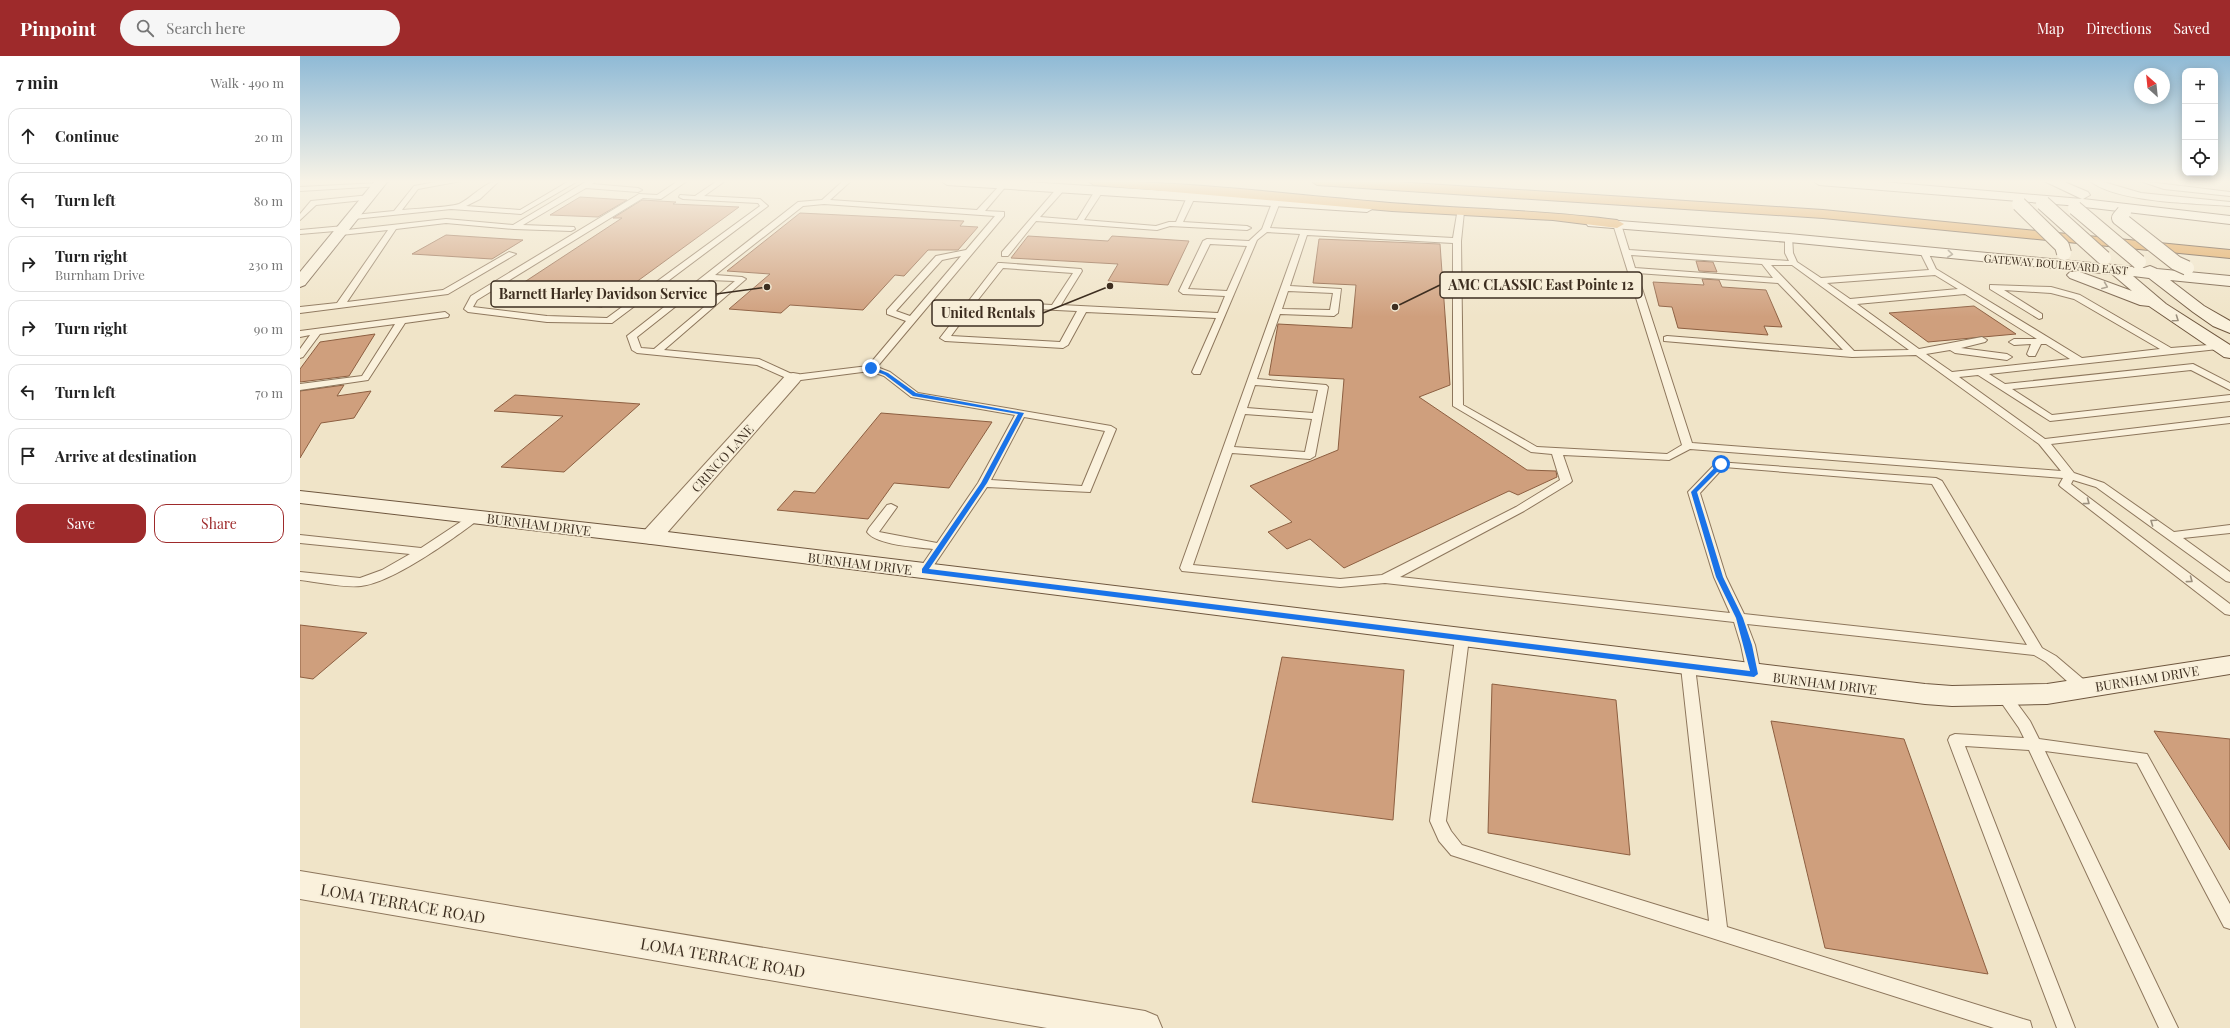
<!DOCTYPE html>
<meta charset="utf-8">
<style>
body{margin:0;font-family:"Playfair Display",serif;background:#f6f6f6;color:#222}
.controls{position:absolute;right:12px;top:12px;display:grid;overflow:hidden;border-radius:8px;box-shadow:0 2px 10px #0003}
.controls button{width:36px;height:36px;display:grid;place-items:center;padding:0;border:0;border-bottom:1px solid #e0e0e0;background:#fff;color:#222;font:20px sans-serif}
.compass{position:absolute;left:1834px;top:12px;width:36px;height:36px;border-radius:50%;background:#fff;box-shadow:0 2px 10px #0003;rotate:333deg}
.stop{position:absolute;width:12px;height:12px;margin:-9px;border:3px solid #1a73e8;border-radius:50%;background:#fff}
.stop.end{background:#1a73e8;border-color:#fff;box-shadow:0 1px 4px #0008}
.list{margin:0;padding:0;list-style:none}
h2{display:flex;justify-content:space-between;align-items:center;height:52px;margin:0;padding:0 16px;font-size:17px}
h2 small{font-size:13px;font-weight:400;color:#767676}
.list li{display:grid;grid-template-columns:26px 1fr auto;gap:12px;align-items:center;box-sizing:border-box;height:56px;margin:0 8px 8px;padding:0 8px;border:1px solid #e0e0e0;border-radius:12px}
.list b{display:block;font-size:15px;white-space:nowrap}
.list p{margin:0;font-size:13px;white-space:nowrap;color:#767676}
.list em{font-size:13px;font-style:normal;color:#767676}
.actions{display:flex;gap:8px;padding:12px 16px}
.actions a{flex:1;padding:9px 0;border:1px solid #9e2a2b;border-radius:12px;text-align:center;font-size:14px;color:#9e2a2b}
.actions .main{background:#9e2a2b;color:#fff}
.icon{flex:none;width:22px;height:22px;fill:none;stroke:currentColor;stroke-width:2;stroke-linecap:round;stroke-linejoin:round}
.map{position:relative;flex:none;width:1930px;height:972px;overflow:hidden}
header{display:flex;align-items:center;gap:24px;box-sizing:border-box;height:56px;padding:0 20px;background:#9e2a2b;color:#fff}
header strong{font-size:19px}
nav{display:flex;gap:22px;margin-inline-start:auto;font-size:14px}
.search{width:280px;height:36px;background:#f6f6f6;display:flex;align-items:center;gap:10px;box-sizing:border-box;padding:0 14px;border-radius:22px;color:#767676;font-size:15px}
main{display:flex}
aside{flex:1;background:#fff}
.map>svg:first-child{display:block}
.building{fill:#cf9f7d;stroke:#8d5f41}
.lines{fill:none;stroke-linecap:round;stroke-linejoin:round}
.lane-casing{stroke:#8d765c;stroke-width:2}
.street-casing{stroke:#8d765c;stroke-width:2}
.secondary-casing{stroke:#6f573f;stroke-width:2}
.highway-casing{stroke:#5b4430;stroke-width:2}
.lane{fill:#faf1dc;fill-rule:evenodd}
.street{fill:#faf1dc;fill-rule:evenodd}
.secondary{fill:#faf1dc;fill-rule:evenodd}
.highway{fill:#e0a458;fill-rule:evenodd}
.secondary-bridge-casing{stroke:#6f573f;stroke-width:16;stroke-linecap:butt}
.secondary-bridge{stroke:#faf1dc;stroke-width:14}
.oneway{stroke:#9c907e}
.route{fill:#1a73e8}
.labels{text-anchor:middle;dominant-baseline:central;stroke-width:3.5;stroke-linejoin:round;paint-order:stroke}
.far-street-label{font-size:11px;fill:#3d2e20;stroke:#f7eed8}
.street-label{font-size:13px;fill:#3d2e20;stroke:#f7eed8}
.near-street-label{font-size:16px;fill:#3d2e20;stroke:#f7eed8}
.leader{fill:none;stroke:#3d2e20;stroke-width:1.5}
.callout-dot{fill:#3d2e20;stroke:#f7eed8;stroke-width:1.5}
.callout{fill:#f7eed8;stroke:#3d2e20;stroke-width:1.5}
.callout-label{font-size:14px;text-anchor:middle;font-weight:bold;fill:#3d2e20}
</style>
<header>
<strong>Pinpoint</strong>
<div class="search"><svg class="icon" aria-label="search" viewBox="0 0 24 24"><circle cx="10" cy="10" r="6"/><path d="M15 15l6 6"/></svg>Search here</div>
<nav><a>Map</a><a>Directions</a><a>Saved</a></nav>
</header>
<main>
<aside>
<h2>7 min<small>Walk · 490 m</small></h2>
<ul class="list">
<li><svg class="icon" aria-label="ahead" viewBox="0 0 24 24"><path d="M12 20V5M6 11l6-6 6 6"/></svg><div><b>Continue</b></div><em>20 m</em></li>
<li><svg class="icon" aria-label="left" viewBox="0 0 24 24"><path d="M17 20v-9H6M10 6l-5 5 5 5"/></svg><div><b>Turn left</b></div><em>80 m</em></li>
<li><svg class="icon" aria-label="right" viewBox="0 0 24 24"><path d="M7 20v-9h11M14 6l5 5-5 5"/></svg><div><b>Turn right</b><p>Burnham Drive</p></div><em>230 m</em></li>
<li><svg class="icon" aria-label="right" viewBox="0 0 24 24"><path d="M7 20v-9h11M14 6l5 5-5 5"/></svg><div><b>Turn right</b></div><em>90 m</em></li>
<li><svg class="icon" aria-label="left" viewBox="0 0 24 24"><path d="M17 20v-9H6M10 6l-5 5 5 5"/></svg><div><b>Turn left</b></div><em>70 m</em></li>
<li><svg class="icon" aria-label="arrive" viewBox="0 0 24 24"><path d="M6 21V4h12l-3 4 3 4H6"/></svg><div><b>Arrive at destination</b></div></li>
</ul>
<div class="actions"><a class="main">Save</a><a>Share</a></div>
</aside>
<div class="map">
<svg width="1930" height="972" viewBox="0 0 1930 972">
<rect width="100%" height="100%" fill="#f0e4c8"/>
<g class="building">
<polygon points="280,141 327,144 298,161 250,159"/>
<polygon points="342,144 376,146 373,148 439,151 302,251 197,244 322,162 313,162"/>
<polygon points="500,157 664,165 660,170 678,171 658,194 628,194 604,220 595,219 563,254 490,249 481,257 429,253 470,218 427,215"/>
<polygon points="146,179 223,184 192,203 112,198"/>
<polygon points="728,180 808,185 812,180 889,185 868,229 808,225 818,208 711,202"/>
<polygon points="1019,183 1140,188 1150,329 1119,341 1227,414 1256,415 1257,421 1218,439 1209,435 1044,512 1010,483 987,493 968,476 992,466 950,430 1038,394 1044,323 969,319 978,268 1052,272 1056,229 1013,227"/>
<polygon points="1396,205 1413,206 1417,216 1399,215"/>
<polygon points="1402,223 1419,224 1422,231 1466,234 1482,271 1464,270 1468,279 1378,272 1372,251 1359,250 1353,226 1404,229"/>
<polygon points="1674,250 1716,278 1628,286 1589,257"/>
<polygon points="75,278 49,320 0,326 0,313 20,286"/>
<polygon points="44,329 37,340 71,335 54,362 21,367 0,402 0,335"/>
<polygon points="215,339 340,348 264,416 201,411 263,360 194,355"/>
<polygon points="581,357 692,366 649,432 594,427 568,463 477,454 494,435 515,437"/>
<polygon points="0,569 67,577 13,623 0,621"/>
<polygon points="982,601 1104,614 1093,764 952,746"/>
<polygon points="1192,628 1316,644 1330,799 1188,777"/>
<polygon points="1471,665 1604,683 1688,918 1525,892"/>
<polygon points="1854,675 1930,683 1930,794"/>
</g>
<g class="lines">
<defs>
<g id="lane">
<path d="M141,125H161L118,133L102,154C113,153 152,151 159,148C172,142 185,125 199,125L180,143L166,150L220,154L269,125H278L221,158L151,153L54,163L50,161L54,159L94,155L114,130Z"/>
<polygon points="287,125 296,125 292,128 338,132 342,134 338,136 286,132 223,169 274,171 275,173 271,175 214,173 146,167 96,173 47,246 143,234 209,196 216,198 148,238 0,257 0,251 37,247 88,174 41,179 38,179 38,175 146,163 213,169"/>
<polygon points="378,125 387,125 361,143 343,142 177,244 173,251 247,260 307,262 460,150 458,147 383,143 379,141 380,139 395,140 417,125 425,125 404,140 460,143 468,150 312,267 247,266 168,256 164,253 171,240 339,138 357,139"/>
<path d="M543,125H551L530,144L677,154L701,128L707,129L685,155L704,156V160L577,311L590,316L618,337L811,370L816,373L790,436L687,431L628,518L624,519L618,515L633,493C616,491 576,489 567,476L569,472L587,449L591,448L597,451L579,476L637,487L678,427L715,359L611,341L584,320L570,315L493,325L457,309L337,297L332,294L327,280L498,146L522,144ZM524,148L695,160L666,194L636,200L587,254V258L606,265L568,310L494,319L459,303L364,294L446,223L442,221L415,219L503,150ZM661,200L610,260L596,255L642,204ZM409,224L435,225L354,293L341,292L337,281ZM724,361L805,375L782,430L691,424Z"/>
<path d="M1790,125H1800L1841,137L1930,146V150C1894,147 1818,147 1790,125Z"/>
<polygon points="1840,125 1930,136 1930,140 1864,133"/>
<polygon points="80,127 84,129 82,130 0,135 0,131"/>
<polygon points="758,131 765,133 740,161 777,164 796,133 799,133 803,135 784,164 856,170 869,166 876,166 887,141 891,139 895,141 883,166 947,170 951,172 947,174 870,170 857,174 736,165 708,200 702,200 702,196"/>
<polygon points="70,139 74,141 73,143 16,149 0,164 0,158 11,145"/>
<path d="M973,144L980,146L970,172L1153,182L1157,158L1164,156L1161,185L1163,349L1237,391L1367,398L1382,389L1313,168L1317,166L1321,168L1329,194L1489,205L1485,197V182L1492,180L1493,197L1497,206L1521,222L1629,214L1620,196L1627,194L1636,213L1782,302L1860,293L1774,243L1751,237L1704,234L1742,258V262L1739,263L1690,233V229L1751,231L1780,239L1871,292L1921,288L1923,290L1918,293L1689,318L1705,328L1893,308L1930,327V334L1891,314L1712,333L1752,359L1930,339V345L1750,365L1678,319L1659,321L1745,383L1930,361V367L1751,388L1774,417L1804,427L1874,476L1930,469V477L1883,482L1930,516V526L1926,525L1796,431L1773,424L1771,428L1930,548V559L1925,558L1761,431L1759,429L1763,422L1390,393L1369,404L1263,399L1272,425L1270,427L1224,455L1100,521L1430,557L1414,521L1388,436L1417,406L1636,422L1642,425L1742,592L1756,600L1789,628L1791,632L1789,636L1784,637L1779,636L1746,606L1734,599L1447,568L1455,589L1461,618L1459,622H1449L1447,618L1441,589L1434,566L1085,527L1040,531L882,515L880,512L1000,178L967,176L957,184L900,318H894L892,316L916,262L786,256L768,289L763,292L645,285L640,282L698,207H701L781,213L782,215L761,249L918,257L925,240L883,238L879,235L903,185L907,183L949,185L962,173ZM1007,179L1153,187V350L1231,396L1252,398L1260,424L1216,451L1082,519L1040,523L893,509L932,397L1010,403L1015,400L1028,331L1026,329L957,323L980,258L1034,260L1038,257L1041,233L990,230ZM910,188L947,190L927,235L888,233ZM1331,199L1462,208L1473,222L1335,212ZM1471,209H1492L1609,294L1554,295ZM703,212L773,217L752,249L677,245ZM1337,217L1478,227L1543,294L1367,280L1364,281V285L1552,301L1616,299L1739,388L1761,415L1392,387ZM1635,219L1658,233L1550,243L1527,227ZM988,235L1033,237L1030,254L982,253ZM1665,238L1737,283H1714L1709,286L1714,289L1731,288L1727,298L1729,300H1735L1741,288H1746L1770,303L1652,316L1626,298L1650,294L1655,297L1707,304L1712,301L1707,298L1661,292L1685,286L1687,284L1682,281L1619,293L1557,248ZM673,250L777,255L760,286L651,280ZM955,329L1018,334L1013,357L947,352ZM945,358L1012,363L1005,396L934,391ZM1424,411L1632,428L1727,589L1444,558L1426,521L1400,437Z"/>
<polygon points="44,170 48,172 47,174 0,178 0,174"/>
<polygon points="145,256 149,259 148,261 105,267 68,324 0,334 0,328 62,320 95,268 20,278 3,301 0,302 0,293 10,279 0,281 0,275"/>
<path d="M174,457L180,461L178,464C153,483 92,527 61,530C45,532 17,526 0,524V516L60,522L82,514L110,498L0,487V479L121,492Z"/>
<polygon points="1162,577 1167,579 1169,582 1146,765 1151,775 1162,789 1409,865 1381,611 1383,607 1393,607 1395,611 1427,871 1723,963 1730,965 1732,972 1694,972 1151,799 1139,785 1130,765 1155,582 1157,579"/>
<polygon points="1703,634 1708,635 1730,665 1739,683 1847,698 1930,848 1930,873 1924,871 1837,707 1745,695 1878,972 1859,972 1729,694 1665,690 1775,972 1757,972 1648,684 1650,680 1655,678 1724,682 1719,672 1696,639 1698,635"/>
</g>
<g id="street">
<polygon points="493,317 499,318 502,322 499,326 359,486 351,488 343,486 340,481 343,476 487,318"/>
<polygon points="0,815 845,955 857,960 862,972 747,972 0,843"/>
</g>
<g id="secondary">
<polygon points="75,125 88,125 5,229 0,231 0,216"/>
<polygon points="641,125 713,125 1067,148 1074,152 1067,156 647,129"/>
<polygon points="1513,125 1572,125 1782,143 1744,125 1762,125 1788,136 1790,139 1783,143 1930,160 1930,168 1767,149 1519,129"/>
<polygon points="1293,163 1489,178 1844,212 1850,210 1857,213 1930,220 1930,230 1870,224 1904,250 1930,265 1930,277 1913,270 1893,256 1849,222 1833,220 1866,248 1930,289 1930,302 1924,301 1849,250 1840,249 1770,222 1767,219 1770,216 1780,216 1832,235 1812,218 1489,186 1288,170 1286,167 1288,164"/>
<polygon points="0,435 351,474 1625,628 1652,630 1747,628 1930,600 1930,618 1747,648 1652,650 1625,648 351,488 0,447"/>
</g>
<g id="highway">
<path d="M788,125C889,125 990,139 1090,147C1166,153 1242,154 1317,164L1324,168L1317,172L1253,164L1092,155L794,129Z"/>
<polygon points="1011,125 1082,125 1523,154 1930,194 1930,202 1523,162 1017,129"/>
</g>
</defs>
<use href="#lane" class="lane-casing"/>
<use href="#street" class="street-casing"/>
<use href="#secondary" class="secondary-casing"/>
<use href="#highway" class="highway-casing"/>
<use href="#lane" class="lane"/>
<use href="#street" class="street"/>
<use href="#secondary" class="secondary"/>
<use href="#highway" class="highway"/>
<defs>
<g id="secondary-bridge">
<polyline points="1743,147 1804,202"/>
<polyline points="1719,148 1762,190 1764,197"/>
<polyline points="1775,152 1839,206"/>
<polyline points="1824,156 1819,162 1876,207 1887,212"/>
</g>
</defs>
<use href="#secondary-bridge" class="secondary-bridge-casing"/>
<use href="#secondary-bridge" class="secondary-bridge"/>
</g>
<defs><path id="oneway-chevron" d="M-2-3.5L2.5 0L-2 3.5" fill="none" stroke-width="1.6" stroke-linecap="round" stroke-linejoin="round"/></defs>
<g class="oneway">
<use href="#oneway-chevron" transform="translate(1650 198) rotate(6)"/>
<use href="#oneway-chevron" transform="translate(1805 230) rotate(22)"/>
<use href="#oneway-chevron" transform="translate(1876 263) rotate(35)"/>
<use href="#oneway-chevron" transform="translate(1787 446) rotate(37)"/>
<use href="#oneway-chevron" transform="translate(1853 466) rotate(-145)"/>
<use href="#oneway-chevron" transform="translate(1890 524) rotate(37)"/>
</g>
<linearGradient id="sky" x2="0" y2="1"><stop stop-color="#8fbad6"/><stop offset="0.48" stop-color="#f8f3e6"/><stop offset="1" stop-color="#f8f3e6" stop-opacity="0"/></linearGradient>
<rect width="1930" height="261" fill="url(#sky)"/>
<polygon class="route" points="571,310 588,317 616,337 724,357 687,427 629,513 1450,615 1436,562 1416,521 1391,436 1419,407 1423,407 1423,410 1397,436 1423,521 1443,562 1452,589 1458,618 1454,621 622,517 622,513 681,427 718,358 613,340 585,319 570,313"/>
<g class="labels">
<g class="far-street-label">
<text transform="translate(1756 208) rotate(5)">GATEWAY BOULEVARD EAST</text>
</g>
<g class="street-label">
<text transform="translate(422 402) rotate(-48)">CRINCO LANE</text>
<text transform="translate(239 468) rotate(7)">BURNHAM DRIVE</text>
<text transform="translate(560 507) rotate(7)">BURNHAM DRIVE</text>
<text transform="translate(1847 622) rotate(-9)">BURNHAM DRIVE</text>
<text transform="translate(1525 627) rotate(7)">BURNHAM DRIVE</text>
</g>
<g class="near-street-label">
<text transform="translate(103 847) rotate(10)">LOMA TERRACE ROAD</text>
<text transform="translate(423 901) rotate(10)">LOMA TERRACE ROAD</text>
</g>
</g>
<path class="leader" d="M1095 251L1140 229M467 231L416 238M810 230L743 257"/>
<g class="callout-dot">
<circle cx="1095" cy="251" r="4"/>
<circle cx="467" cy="231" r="4"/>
<circle cx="810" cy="230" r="4"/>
</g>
<g class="callout">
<rect x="1140" y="216" width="202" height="26" rx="4"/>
<rect x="191" y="225" width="225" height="26" rx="4"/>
<rect x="632" y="244" width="111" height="26" rx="4"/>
</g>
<g class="callout-label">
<text x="1241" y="234">AMC CLASSIC East Pointe 12</text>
<text x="303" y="243">Barnett Harley Davidson Service</text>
<text x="688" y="262">United Rentals</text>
</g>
</svg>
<div class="controls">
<button>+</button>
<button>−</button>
<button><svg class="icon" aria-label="locate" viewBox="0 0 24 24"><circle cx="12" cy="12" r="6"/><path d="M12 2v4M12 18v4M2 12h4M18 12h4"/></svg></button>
</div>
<svg class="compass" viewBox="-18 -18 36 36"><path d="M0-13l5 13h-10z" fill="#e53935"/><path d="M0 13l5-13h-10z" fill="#767676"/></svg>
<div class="stop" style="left:1421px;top:408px"></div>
<div class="stop end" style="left:571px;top:312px"></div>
</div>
</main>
